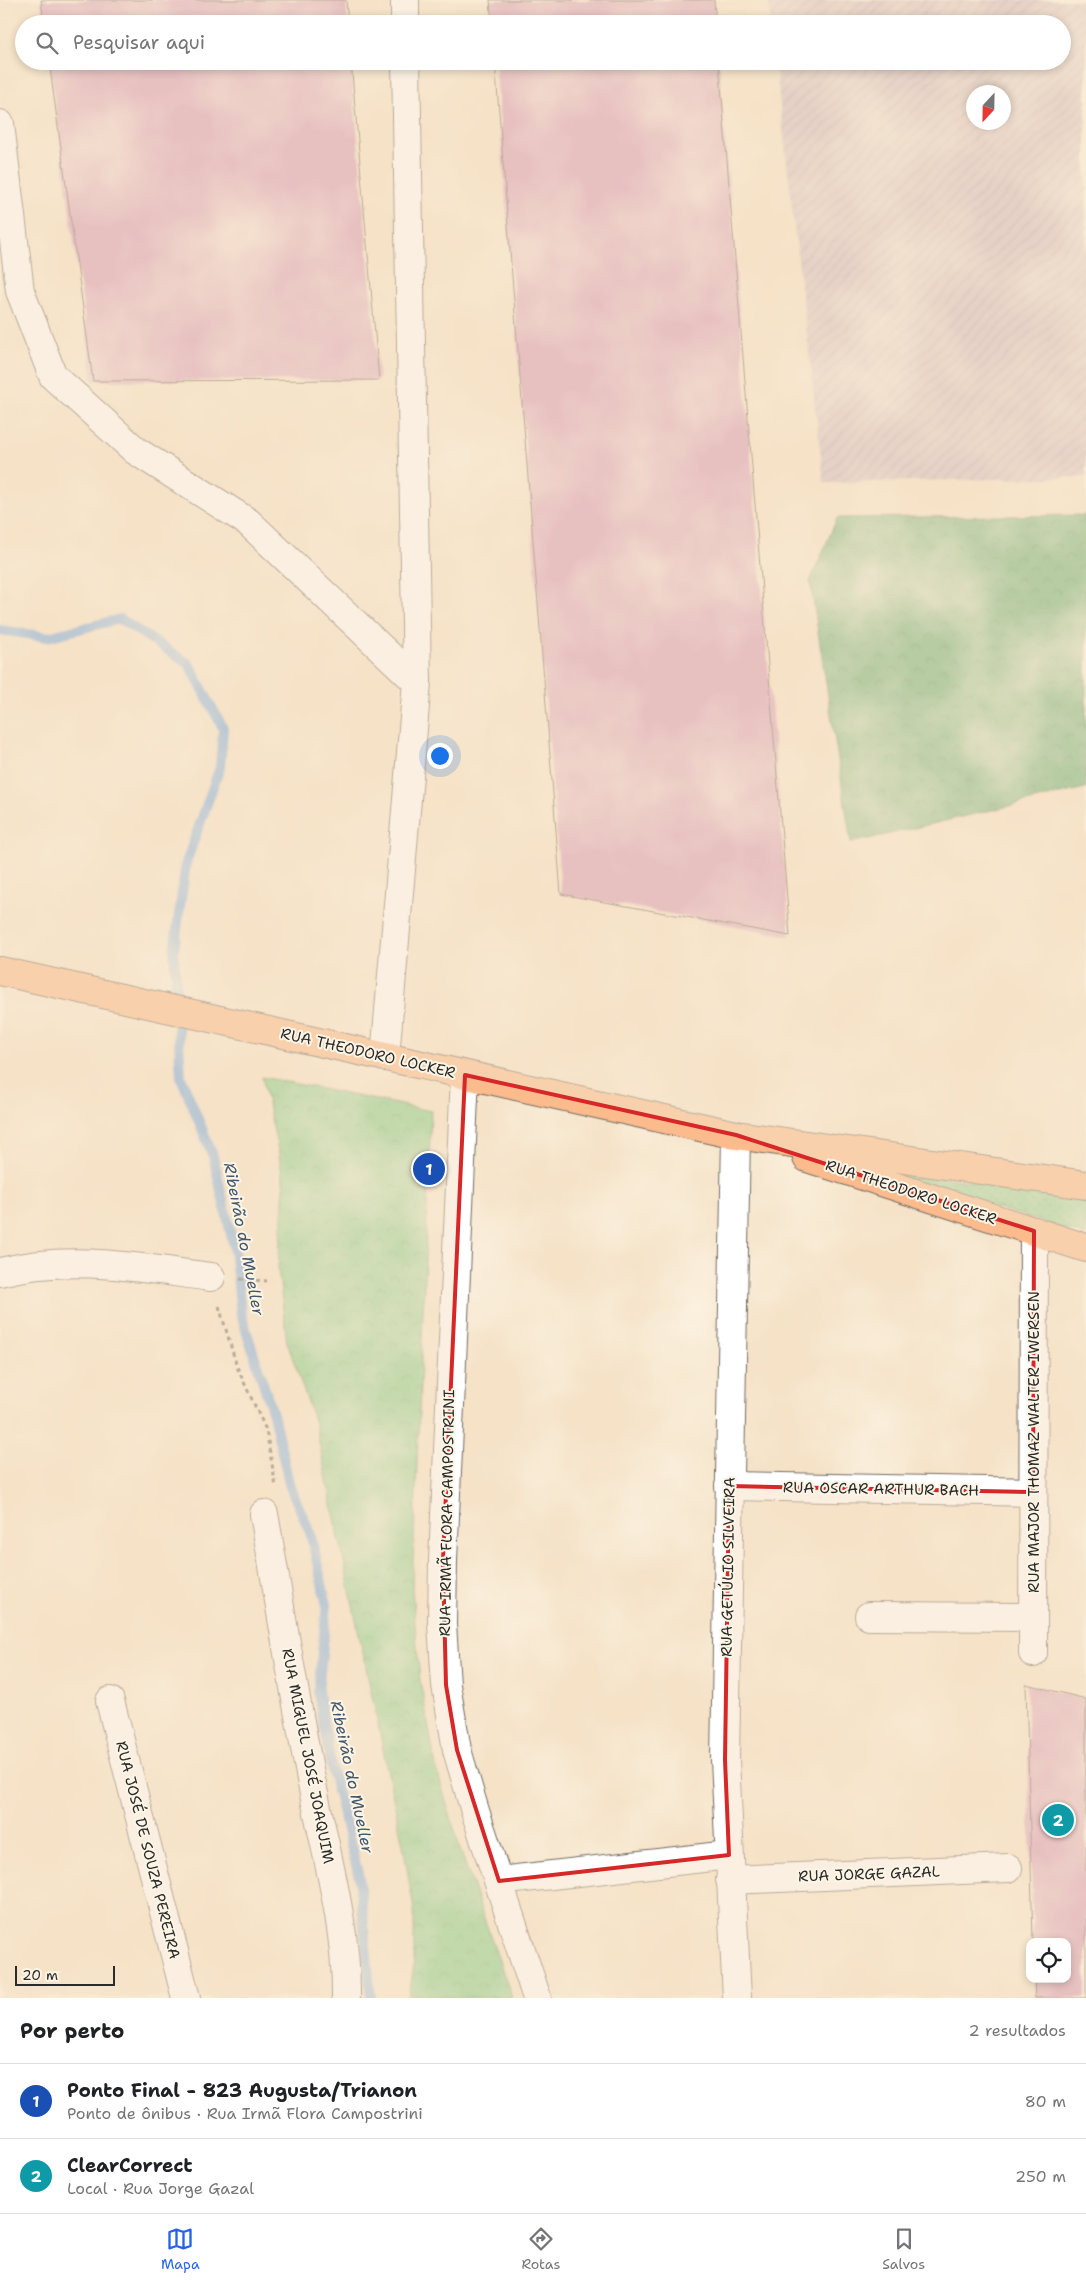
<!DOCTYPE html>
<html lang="pt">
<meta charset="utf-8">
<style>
body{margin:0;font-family:"Shantell Sans",sans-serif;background:#f2f2f2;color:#202124}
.controls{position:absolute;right:15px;bottom:15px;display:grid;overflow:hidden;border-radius:10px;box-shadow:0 2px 8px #0003}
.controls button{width:45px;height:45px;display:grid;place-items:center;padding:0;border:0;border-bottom:1px solid #e0e0e0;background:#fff;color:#202124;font:25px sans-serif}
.compass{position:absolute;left:966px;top:85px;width:45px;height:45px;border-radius:50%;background:#fff;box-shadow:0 2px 8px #0003;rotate:202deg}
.scale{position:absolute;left:15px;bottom:12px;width:100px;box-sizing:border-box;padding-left:5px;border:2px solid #2b2b2b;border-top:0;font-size:14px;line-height:18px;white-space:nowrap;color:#2b2b2b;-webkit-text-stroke:4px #fcf5e5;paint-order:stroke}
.you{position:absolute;left:439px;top:755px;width:18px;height:18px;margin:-12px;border:4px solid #fff;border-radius:50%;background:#1a73e8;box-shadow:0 0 0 8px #1a73e833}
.badge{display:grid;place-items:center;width:32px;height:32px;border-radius:50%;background:#2563eb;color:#fff;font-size:16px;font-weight:700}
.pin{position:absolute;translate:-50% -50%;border:2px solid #fff;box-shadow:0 1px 5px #0006}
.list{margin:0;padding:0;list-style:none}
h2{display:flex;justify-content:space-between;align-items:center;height:65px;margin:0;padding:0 20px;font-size:21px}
h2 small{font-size:16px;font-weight:400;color:#757577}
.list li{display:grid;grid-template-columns:32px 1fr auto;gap:15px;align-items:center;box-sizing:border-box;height:75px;padding:0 20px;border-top:1px solid #e0e0e0}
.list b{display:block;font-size:19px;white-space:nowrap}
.list p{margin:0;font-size:16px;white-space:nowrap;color:#757577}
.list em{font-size:16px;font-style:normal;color:#757577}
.icon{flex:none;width:28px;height:28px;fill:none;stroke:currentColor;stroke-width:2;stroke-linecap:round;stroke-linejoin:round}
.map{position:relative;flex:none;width:1086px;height:1998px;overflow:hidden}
.search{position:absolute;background:#fff;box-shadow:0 2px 8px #0003;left:15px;right:15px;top:15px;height:55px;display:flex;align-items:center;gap:12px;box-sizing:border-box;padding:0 18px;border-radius:28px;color:#757577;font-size:19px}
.sheet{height:215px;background:#fff}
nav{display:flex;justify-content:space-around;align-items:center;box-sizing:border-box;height:70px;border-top:1px solid #e0e0e0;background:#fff;font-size:14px;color:#757577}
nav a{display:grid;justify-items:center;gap:2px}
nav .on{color:#2563eb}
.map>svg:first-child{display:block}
.industrial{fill:url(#industrial-furrows);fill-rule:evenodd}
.grass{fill:url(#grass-dots);stroke:#587c5b}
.forest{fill:url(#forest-crowns);stroke:#4b6e51}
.park{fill:url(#park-crowns);stroke:#587c5b}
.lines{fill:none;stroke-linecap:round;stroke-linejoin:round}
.stream{stroke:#73a9e1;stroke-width:10}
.building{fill:#d598b9}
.minor-casing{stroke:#726b62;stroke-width:30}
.major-casing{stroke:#726b62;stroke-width:30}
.path{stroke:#726b62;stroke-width:3;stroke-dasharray:4 4;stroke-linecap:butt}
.minor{stroke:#fff;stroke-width:28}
.major{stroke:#fbbb8d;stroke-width:28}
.marked{fill:none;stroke:#d62828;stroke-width:4;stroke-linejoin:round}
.labels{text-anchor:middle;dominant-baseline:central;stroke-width:4;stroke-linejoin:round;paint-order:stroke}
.street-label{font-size:15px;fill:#2b2b2b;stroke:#fcf5e5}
.water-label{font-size:16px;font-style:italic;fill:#44576b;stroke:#fcf5e5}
</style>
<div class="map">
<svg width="1086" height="1998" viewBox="0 0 1086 1998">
<defs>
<pattern id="industrial-furrows" width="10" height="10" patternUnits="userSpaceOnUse" patternTransform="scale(1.25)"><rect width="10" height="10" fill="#d2bdc5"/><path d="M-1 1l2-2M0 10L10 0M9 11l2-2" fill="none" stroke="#b4a3a9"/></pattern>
<pattern id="grass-dots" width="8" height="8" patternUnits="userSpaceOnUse" patternTransform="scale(1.25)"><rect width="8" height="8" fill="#84ce8b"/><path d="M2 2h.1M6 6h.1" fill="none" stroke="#72b178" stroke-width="1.8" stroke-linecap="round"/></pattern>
<pattern id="forest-crowns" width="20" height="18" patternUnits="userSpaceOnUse" patternTransform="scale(1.25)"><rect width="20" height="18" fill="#6bb177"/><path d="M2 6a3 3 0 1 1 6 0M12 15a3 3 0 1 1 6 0" fill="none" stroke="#589062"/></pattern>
<pattern id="park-crowns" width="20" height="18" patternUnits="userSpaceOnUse" patternTransform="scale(1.25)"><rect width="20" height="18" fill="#84ce8b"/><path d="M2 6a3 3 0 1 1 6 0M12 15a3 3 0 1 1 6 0" fill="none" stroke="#72b178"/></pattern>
</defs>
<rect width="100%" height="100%" fill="#fcf5e5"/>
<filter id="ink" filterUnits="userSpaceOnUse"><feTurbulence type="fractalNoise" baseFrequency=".02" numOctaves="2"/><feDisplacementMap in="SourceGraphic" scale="10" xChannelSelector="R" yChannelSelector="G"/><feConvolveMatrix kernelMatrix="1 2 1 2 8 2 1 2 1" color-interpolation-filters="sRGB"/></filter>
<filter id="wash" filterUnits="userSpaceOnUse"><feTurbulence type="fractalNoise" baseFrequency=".0096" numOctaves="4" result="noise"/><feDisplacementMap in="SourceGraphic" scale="20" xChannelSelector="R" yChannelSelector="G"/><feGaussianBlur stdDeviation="1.12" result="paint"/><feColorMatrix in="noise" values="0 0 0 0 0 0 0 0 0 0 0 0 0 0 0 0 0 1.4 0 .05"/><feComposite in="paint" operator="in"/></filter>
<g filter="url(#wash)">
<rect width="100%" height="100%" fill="#f5e2c7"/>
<path class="industrial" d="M768,0H1086V477L824,483L775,61H1062V24H771ZM974,92H1004V122H974Z"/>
<polygon class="grass" points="874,1169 1086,1196 1086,1236"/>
<polygon class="forest" points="1086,515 1086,788 851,843 810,581 837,518"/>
<polygon class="park" points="262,1077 431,1111 412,1589 420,1680 436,1767 461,1852 512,1998 409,1998 414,1963 414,1910 403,1845 315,1423 287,1342 278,1268 284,1187 278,1150"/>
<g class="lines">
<polyline class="stream" points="0,630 47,637 120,619 189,664 223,728 220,767 186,863 174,951 181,1077 213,1156 234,1248 241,1314 273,1414 290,1487 310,1532 327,1605 318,1692 332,1771 359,1877 371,1998"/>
</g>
<g id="blocks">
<g class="building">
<polygon points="41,0 346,0 348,24 44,24"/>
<polygon points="490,0 714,0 716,24 492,24"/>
<polygon points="49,61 351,61 379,380 93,381"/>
<polygon points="495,61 719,61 790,936 561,894"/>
<polygon points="1026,1684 1086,1699 1086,1998 1035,1998 1034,1979 1067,1979 1067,1942 1033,1942"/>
</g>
</g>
</g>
<g filter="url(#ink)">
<use href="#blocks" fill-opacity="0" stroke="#726b62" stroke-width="1"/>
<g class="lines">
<defs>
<g id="minor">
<polyline points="405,0 405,24"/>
<polyline points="0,124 20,291 53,376 136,451 248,522 417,682"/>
<polyline points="385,1057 417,682 406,61"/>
<polyline points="465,1075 443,1560 442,1624 446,1685 457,1750 474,1808 537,1998"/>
<polyline points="736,1135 725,1760 737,1998"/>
<path d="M0,1272C71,1254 140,1268 211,1277"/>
<polyline points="729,1486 1033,1492"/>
<path d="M264,1514C280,1604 294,1695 312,1784C326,1855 347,1925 346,1998"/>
<polyline points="869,1616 1033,1617"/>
<polyline points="1033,1653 1034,1231"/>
<polyline points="110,1701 186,1998"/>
<polyline points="730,1880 1008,1868"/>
<polyline points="499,1881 729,1855"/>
</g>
<g id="major">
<polyline points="0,971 736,1135 1086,1185"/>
<polyline points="807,1158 1086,1248"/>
</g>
</defs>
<use href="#minor" class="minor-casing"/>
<use href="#major" class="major-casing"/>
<g class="path">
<polyline points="240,1279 267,1281"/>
<polyline points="219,1306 237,1367 266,1430 276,1487"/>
</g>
<use href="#minor" class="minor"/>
<use href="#major" class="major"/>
</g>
</g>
<path d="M0 0H1086V1998H0ZM465,1075L736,1135L1034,1231L1033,1492L729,1486L725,1760L729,1855L499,1881L457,1750L446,1685L443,1560Z" fill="#f5e2c7" fill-opacity=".55" fill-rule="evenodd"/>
<path class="marked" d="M465,1075L736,1135L1034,1231L1033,1492L729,1486L725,1760L729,1855L499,1881L457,1750L446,1685L443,1560Z"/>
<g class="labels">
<g class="street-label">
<text transform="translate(368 1053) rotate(13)">RUA THEODORO LOCKER</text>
<text transform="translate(911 1192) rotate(18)">RUA THEODORO LOCKER</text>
<text transform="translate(1034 1442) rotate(-90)">RUA MAJOR THOMAZ WALTER IWERSEN</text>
<text transform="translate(881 1489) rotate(1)">RUA OSCAR ARTHUR BACH</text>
<text transform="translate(447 1513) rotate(-89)">RUA IRMÃ FLORA CAMPOSTRINI</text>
<text transform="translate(728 1567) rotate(-89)">RUA GETÚLIO SILVEIRA</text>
<text transform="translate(308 1756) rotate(79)">RUA MIGUEL JOSÉ JOAQUIM</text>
<text transform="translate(148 1850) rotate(76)">RUA JOSÉ DE SOUZA PEREIRA</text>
<text transform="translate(869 1874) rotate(-2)">RUA JORGE GAZAL</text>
</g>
<g class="water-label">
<text transform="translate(244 1239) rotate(79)">Ribeirão do Mueller</text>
<text transform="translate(352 1777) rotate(78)">Ribeirão do Mueller</text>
</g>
</g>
</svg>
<div class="controls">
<button><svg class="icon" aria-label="locate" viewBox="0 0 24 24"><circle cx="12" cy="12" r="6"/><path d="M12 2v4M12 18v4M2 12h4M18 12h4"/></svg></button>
</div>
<svg class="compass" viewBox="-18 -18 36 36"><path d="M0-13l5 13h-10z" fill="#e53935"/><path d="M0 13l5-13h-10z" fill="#757577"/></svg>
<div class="scale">20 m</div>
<div class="you"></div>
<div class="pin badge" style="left:429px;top:1169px;background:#1a4fb4">1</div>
<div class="pin badge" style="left:1058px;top:1820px;background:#0f9aa8">2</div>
<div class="search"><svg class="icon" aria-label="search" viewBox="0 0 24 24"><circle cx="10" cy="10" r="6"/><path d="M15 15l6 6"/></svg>Pesquisar aqui</div>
</div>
<section class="sheet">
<h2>Por perto<small>2 resultados</small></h2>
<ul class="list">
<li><span class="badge" style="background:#1a4fb4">1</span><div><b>Ponto Final - 823 Augusta/Trianon</b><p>Ponto de ônibus · Rua Irmã Flora Campostrini</p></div><em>80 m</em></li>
<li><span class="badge" style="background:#0f9aa8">2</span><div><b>ClearCorrect</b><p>Local · Rua Jorge Gazal</p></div><em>250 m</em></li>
</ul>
</section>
<nav>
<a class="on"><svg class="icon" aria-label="map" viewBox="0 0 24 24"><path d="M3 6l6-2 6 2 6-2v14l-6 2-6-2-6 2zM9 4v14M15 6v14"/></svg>Mapa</a>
<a><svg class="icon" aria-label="directions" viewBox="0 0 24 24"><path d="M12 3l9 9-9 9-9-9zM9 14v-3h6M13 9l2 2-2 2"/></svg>Rotas</a>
<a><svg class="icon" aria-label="saved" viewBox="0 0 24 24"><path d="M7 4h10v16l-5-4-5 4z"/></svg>Salvos</a>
</nav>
